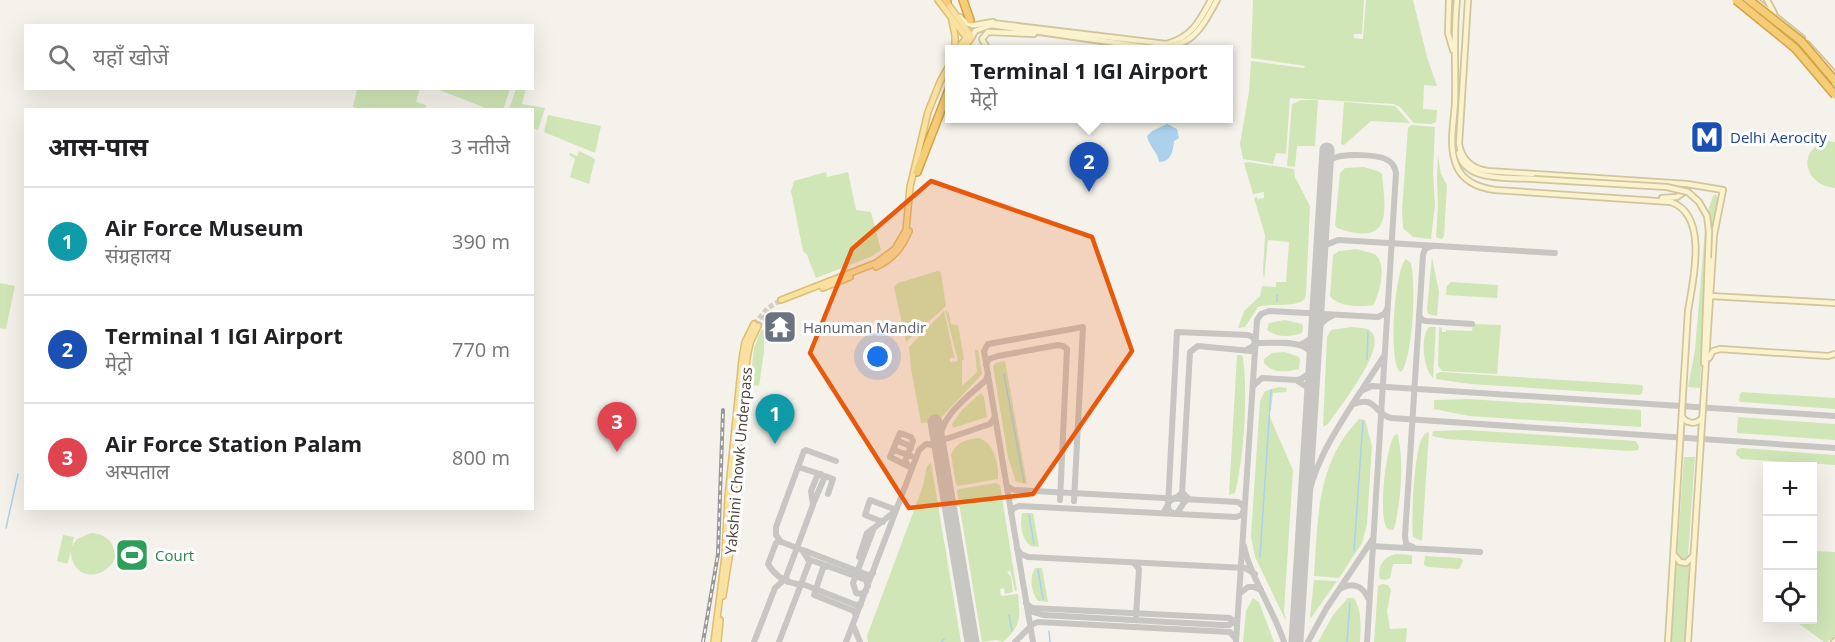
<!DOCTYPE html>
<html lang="hi">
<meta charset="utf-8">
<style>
body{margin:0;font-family:"Open Sans","Noto Sans Devanagari",sans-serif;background:#f6f6f6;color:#202124}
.controls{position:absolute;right:18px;bottom:18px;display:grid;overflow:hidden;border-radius:0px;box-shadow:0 6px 24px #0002}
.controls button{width:54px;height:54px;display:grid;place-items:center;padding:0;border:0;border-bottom:2px solid #e0e0e0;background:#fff;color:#202124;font:30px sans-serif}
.you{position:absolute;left:878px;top:357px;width:21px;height:21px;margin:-15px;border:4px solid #fff;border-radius:50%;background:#1a73e8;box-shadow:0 0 0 9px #1a73e833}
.badge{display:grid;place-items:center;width:39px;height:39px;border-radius:50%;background:#db2777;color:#fff;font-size:20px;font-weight:700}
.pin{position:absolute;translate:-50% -50px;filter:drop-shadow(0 2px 3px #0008)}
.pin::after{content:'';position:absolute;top:32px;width:21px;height:18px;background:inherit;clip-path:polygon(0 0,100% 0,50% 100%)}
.popup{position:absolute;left:945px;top:45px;width:288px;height:78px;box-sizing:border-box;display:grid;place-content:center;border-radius:0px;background:#fff;filter:drop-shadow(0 2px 4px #0005);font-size:20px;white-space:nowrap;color:#757577}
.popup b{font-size:22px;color:#202124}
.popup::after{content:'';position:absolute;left:50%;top:100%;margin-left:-12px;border:12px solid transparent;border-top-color:#fff}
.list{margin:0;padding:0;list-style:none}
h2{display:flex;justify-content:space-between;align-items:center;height:78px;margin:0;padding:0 24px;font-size:26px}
h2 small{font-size:20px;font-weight:400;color:#757577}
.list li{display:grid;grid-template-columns:39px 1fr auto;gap:18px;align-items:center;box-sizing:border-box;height:108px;padding:0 24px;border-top:2px solid #e0e0e0}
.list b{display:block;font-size:22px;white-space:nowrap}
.list p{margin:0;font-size:20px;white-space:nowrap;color:#757577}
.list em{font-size:20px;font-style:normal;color:#757577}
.icon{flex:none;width:33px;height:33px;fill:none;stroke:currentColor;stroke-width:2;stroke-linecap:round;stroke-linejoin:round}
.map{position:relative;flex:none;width:1835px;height:642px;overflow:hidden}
.search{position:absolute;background:#fff;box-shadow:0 6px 24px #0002;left:24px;top:24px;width:510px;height:66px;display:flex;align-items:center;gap:15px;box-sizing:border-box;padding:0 21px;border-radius:0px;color:#757577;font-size:22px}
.panel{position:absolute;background:#fff;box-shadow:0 6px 24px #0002;left:24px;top:108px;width:510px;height:402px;border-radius:0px}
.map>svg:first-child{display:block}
.green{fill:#d0e6b7}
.water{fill:#acd1ec}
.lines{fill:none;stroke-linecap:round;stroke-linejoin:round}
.stream{stroke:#acd1ec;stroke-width:1.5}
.taxiway{stroke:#c7c6c2;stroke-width:6}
.runway{stroke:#c7c6c2;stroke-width:15}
.primary-tunnel{stroke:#d3cfc7;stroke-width:5;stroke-dasharray:5 2.5;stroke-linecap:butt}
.motorway-tunnel{stroke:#d3cfc7;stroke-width:7;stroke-dasharray:7 3.5;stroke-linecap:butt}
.secondary-casing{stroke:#d1c59e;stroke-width:8}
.primary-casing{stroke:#ddbf71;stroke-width:8}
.motorway-casing{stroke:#d4a346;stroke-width:10}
.secondary{stroke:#fbf2ce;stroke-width:4.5}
.primary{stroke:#f8e1a1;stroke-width:5}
.motorway{stroke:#f5cd76;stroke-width:7}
.rail-casing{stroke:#999;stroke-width:4}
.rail{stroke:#fff;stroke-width:1.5;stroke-dasharray:4.5;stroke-linecap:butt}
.secondary-bridge-casing{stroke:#d1c59e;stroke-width:8;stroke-linecap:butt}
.motorway-bridge-casing{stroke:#d4a346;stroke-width:10;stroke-linecap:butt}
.secondary-bridge{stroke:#fbf2ce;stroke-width:4.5}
.motorway-bridge{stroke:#f5cd76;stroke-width:7}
.marked{fill:#e8590c;fill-opacity:0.2;stroke:#e8590c;stroke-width:4.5;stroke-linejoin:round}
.labels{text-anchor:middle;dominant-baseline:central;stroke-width:6;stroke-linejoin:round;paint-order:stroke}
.transit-label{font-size:15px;fill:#164399;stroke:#fff;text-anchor:start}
.worship-label{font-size:15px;fill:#5b616d;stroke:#fff;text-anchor:start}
.street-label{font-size:15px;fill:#494339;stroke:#fff}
.leisure-label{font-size:15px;fill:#27864d;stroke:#fff;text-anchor:start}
</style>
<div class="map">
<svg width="1835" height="642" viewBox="0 0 1835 642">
<rect width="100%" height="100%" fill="#f5f2eb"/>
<g class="green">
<polygon points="1253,0 1364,0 1362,34 1354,34 1354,38 1363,39 1366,0 1413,0 1427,57 1437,86 1424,85 1423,109 1437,110 1436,122 1431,124 1414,123 1400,107 1394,104 1290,98 1286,154 1276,153 1273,164 1243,159 1240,144 1249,92 1251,61 1304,68 1305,66 1251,58"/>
<polygon points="420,88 416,102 426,105 425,109 361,110 353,107 357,89"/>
<polygon points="437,89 510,89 503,110 488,109"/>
<polygon points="516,89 526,89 522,104 545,108 538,130 533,128 532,110 509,109"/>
<polygon points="1301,100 1318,100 1315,146 1297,146 1295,167 1287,166 1292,104"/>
<polygon points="1344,102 1395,106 1410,123 1371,121 1344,145 1341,144"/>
<polygon points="548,115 601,126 595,153 544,132"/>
<polygon points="1411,125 1435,127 1433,173 1435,205 1431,239 1413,237 1403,228 1402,210 1408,128"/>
<path d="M1829,141L1835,142V188C1803,185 1796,148 1829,141Z"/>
<polygon points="579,151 595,159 589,184 570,177 575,159 569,155 570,153 577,156"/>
<polygon points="1438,155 1441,174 1447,185 1444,236 1442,239 1436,237 1438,207 1437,177"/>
<path d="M1248,162L1294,169L1295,177L1310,206L1306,294L1305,299C1293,309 1273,302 1258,307L1245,327L1238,328L1244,311L1260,296L1262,286L1276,287V282H1286L1289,242L1268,240L1264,280L1263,270L1265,235L1254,198L1257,197V199L1264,198V192L1253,194L1244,163Z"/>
<path d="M1364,167L1378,171L1382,174C1386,214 1392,247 1337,228L1335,225L1340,173L1345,168Z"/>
<polygon points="826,172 827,177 848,172 856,210 871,212 881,250 870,257 816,278 807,255 803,251 791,191 794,181"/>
<polygon points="1716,194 1719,200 1712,258 1705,258 1700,388 1688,387 1695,350 1706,217 1713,196"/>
<path d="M1356,249L1375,254C1387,266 1380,288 1375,302L1373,305C1360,307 1338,307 1330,296L1333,255L1339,251Z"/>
<polygon points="1432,257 1439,292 1437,316 1428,314 1427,309"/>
<path d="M1406,259L1411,263C1416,289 1413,347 1403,370L1400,372C1388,362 1394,270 1406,259Z"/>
<polygon points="938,271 941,273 946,306 906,342 894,287 898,283"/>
<polygon points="1451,282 1498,285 1497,298 1446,295 1447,286"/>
<polygon points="0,283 15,286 6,329 0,328"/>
<polygon points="945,310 949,313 951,324 958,325 964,359 962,361 962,386 977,372 975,350 978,350 982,374 941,418 941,421 921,423 911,368 909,347 944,311 954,356 955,358 950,358 950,362 958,361"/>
<path d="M1285,320L1302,324L1303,328L1302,333C1290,337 1278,338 1267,330L1269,323Z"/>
<polygon points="1473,324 1501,325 1497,374 1442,371 1438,366 1439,327 1442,328 1442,332 1446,332 1446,330 1472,331"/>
<path d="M1352,327C1358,328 1370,327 1373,334C1384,352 1339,408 1328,424L1323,427L1327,337L1331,330Z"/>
<path d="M1429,327H1436L1433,378C1423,369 1420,336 1429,327Z"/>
<polygon points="761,330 764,330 764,352 759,386 750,385 754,348"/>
<path d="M1285,352L1299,357L1300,360L1299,369C1286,372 1273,374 1264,363V359L1272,353Z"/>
<path d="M1237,355H1242L1243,358C1248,395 1244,457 1235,493L1229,495Z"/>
<polygon points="1005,361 1027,484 1016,482 1008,457 993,366 996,363"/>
<polygon points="1440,372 1642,385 1643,387 1642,393 1640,395 1470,384 1436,379 1436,374"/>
<polygon points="1279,387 1287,388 1286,392 1273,393 1271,410 1268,413 1293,470 1284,611 1286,621 1255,557 1251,536 1260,401 1265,391"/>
<polygon points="1742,392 1835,398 1835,409 1742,402 1739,401 1740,394"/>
<polygon points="981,393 984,397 987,417 953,428 952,424 963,409"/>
<polygon points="1468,399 1641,410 1641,427 1469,416 1434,409 1434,400"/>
<polygon points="1738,417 1835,424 1835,440 1737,433"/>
<path d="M1359,419L1365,420L1372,446L1367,524L1362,543L1339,578L1314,576C1318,519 1316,464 1359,419Z"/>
<polygon points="1467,430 1636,441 1639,447 1638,450 1630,451 1447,439 1432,436 1433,431"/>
<path d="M1429,432L1422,541L1413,537C1411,519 1414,453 1422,438C1424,434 1425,434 1429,432Z"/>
<path d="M1396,434L1398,435C1404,465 1401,496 1395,526L1393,530C1391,530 1389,530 1388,529C1377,522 1386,440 1396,434Z"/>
<path d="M979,438C994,442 999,466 998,479L958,486L956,484L951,455C957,441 966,440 979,438Z"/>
<polygon points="1742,448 1835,455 1835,465 1741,459 1736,454 1737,449"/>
<polygon points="1684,457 1695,457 1688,556 1687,558 1681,560 1677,557"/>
<polygon points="931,463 961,642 868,642 867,636 923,486 927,466"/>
<path d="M996,483L1000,485L1017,591H1015L1010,570L1007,572L1011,577L1013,592L1005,594L1004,588L1000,589L1001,596L1018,594C1020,617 1022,625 1003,642L996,640L982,642L957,491L959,489Z"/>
<path d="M1022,513H1033L1039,547L1030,546C1021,537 1020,525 1022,513Z"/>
<path d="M91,533C106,534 115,542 115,558C104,582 72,580 71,552L67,564L57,561L63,535L74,537L72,546L77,539Z"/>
<polygon points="1813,551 1835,552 1835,636 1827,642 1824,642 1795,621 1795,620 1812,620"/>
<path d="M1396,554L1412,555V564H1393L1390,578L1385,580L1380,579C1377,567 1383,557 1396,554Z"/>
<polygon points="1425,556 1460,558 1463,560 1460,568 1457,569 1428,567 1424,565"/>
<polygon points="1676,562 1689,562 1686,642 1669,642"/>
<path d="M1035,568H1042L1048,602L1038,601C1031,592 1029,578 1035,568Z"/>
<polygon points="1314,580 1337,581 1311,618 1310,617"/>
<polygon points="1382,584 1388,585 1391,590 1387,611 1390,629 1407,628 1406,642 1374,642 1378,586"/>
<polygon points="1253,598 1259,602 1274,642 1243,642 1246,611"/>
<path d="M1348,598H1354C1362,611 1361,627 1360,642H1318L1333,615Z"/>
</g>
<path class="water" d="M1167,124L1177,129L1179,138L1174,141C1173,150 1172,162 1159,162C1158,152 1149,147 1147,136L1152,131Z"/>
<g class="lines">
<g class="stream">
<polyline points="1277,302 1277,295"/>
<polyline points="1367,360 1368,332"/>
<polyline points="1004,374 1024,482"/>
<polyline points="1029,515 1034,544"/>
<polyline points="6,528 18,474"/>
<polyline points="1354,551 1363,421"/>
<polyline points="1260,557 1271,390"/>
<polyline points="1038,570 1043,599"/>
<polyline points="1009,615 1012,631"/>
<polyline points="1049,631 1050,642"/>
<polyline points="941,642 944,639"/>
<polyline points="1347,642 1350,603"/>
</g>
<g class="taxiway">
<path d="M1326,170L1332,159C1342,153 1380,154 1389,161C1394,164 1395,168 1396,173L1367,642"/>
<polyline points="1320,256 1326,245 1338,240 1555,253"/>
<polyline points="1419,315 1422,320 1426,321 1472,324"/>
<path d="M1254,345L1259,343C1272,343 1290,341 1302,346C1321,354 1313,378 1296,380"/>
<path d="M1299,345C1316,341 1316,322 1332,316"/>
<polyline points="986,365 989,359 998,356 1058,345 1063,346 1067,349 1060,500"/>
<polyline points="1253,386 1262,378 1296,380 1307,387 1311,400"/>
<polyline points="1363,388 1384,356"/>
<path d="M1354,404C1376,395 1374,414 1391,418L1835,448"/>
<polyline points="896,442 898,441 910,446 911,448"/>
<polyline points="937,442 990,424 995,417"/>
<path d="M939,445C939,416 967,398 986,380L988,374"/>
<polyline points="894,448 894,450 911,456"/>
<polyline points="907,464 905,461 913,441 911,437 900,433 890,457 912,468"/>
<polyline points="798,467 820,474"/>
<polyline points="1007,486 1014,490 1238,502 1242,505 1244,509 1242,515 1236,517 1019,506 1014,508 1011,512"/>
<polyline points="1182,494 1190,352 1198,346 1251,351"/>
<polyline points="814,502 825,476 833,479 828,494"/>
<path d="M1163,513C1166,509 1167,506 1169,502C1173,497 1179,499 1182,492L1189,499C1181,502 1182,510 1175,514L1169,511L1168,506L1177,332L1248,335L1253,337L1255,342L1253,346L1248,349"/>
<path d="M1303,519C1312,465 1332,436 1361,391L1372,386L1835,416"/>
<polyline points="883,522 865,515 870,500 894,509 897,508"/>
<polyline points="781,542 776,535 776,527 804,451 806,450 836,461"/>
<path d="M1244,546C1250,576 1274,611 1284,642"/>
<polyline points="1370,546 1480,552"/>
<polyline points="1413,547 1406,544 1405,536 1423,255 1425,249 1432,246"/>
<polyline points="1017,549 1021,554 1028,557 1245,568 1255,574"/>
<polyline points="803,550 868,575 873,573"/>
<polyline points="859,557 867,533 872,529"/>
<polyline points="1134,563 1139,569 1136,616"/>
<polyline points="828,566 823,568 814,595 854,611 856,616"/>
<polyline points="788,582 786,577 813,505 811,491 818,474 821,474 823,477"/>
<path d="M1340,589C1352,582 1362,585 1368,598"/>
<polyline points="866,591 861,594 856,593 853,583 874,528 894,512"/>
<polyline points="1239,594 1248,587 1254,587 1261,590"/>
<polyline points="1026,603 1032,608 1230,618 1236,624"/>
<path d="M861,604L856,605L805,585C789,584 776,578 768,564L776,543L779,541L802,550L808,559L866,580L868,586"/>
<polyline points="1030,611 1043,615 1221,625 1229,625 1237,619"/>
<polyline points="853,625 860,642"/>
<polyline points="754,642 775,588 785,579"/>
<polyline points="779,642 809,563 808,558"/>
<path d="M846,642L919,450L926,444C935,444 939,449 941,457"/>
<polyline points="1015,642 1033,624 1038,622 1230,632 1236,639"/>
<polyline points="1033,642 984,351 988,344 1083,327 1074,501"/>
<polyline points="1236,642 1257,320 1261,314 1269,311 1378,317 1384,314 1387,309"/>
<polyline points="1308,642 1326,609 1372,540"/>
</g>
<g class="runway">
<polyline points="935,422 972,642"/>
<polyline points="1296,642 1327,150"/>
</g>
<g class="primary-tunnel">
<polyline points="754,324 768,308 781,300"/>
<polyline points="758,326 769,311"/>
</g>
<polyline class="motorway-tunnel" points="967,50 970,20"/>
<defs>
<g id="secondary">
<polyline points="1449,0 1448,33 1453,50"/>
<path d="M1457,0C1453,34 1456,68 1455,102C1454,123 1448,147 1457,167C1464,182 1480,188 1495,190L1671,202C1709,215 1693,281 1688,311L1668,642"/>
<path d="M1468,0L1459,144C1462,160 1472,169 1488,171L1687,184L1723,190L1714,235L1688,642"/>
<polyline points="1755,0 1802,38"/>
<polyline points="1767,0 1774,13"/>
<path d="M960,17C973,31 977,23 993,22"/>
<path d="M992,23L1166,44C1192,37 1199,22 1211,0"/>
<path d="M972,37L975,31L991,25L1158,49C1194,45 1201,29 1217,0"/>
<polyline points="1807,44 1835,75"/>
<polyline points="1800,49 1835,90"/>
<polyline points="988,50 982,39 988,32 1034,34"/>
<path d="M1459,153C1465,183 1510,177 1534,179"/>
<polyline points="1662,198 1677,197 1687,190"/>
<polyline points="1711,296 1835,303"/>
<polyline points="1709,358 1713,351 1720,349 1828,356 1835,354"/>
<polyline points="1704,363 1708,258"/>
<path d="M1682,416C1686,424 1696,425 1702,418"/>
<polyline points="1675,556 1680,562 1686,563 1693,556"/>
<polyline points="1834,642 1835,641"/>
</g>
<g id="primary">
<polyline points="938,0 969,41"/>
<polyline points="945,0 972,37 962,50"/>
<polyline points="952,21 955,35 955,50"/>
<polyline points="957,50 968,35"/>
<path d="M876,267C893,259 902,248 909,231"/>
<polyline points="823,288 850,277"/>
<polyline points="781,300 876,263 895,249 906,230 910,187 928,112 940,82 950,64"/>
<polyline points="723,596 731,545 732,501 747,358 750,343 758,326"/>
<polyline points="714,642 725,556 728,497 742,360 745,342 754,324"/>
<polyline points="718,642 720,620"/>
</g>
<g id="motorway">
<polyline points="946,0 947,2"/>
<polyline points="963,0 970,20"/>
<polyline points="917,172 950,87"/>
</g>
</defs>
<use href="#secondary" class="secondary-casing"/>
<use href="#primary" class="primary-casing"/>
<use href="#motorway" class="motorway-casing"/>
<use href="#secondary" class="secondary"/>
<use href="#primary" class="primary"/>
<use href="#motorway" class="motorway"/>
<defs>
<polyline id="rail" points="703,642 718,554 723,410"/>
</defs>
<use href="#rail" class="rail-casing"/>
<use href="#rail" class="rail"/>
<defs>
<polyline id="secondary-bridge" points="1534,179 1667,187 1688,192 1699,202 1707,216 1709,232 1708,258"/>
<g id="motorway-bridge">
<polyline points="1736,0 1795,48 1835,95"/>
<polyline points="1749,0 1801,41 1835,81"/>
</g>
</defs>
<use href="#secondary-bridge" class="secondary-bridge-casing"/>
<use href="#motorway-bridge" class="motorway-bridge-casing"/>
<use href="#secondary-bridge" class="secondary-bridge"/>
<use href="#motorway-bridge" class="motorway-bridge"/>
</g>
<path class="marked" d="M931,181L1092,237L1132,351L1033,494L909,508L810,353L852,249Z"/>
<defs>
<symbol id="metro-square" viewBox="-11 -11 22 22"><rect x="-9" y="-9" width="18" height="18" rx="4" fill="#1a4fb4" stroke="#fff"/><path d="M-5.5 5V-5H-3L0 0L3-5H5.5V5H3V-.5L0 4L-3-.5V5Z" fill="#fff"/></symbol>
<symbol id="temple-square" viewBox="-11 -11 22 22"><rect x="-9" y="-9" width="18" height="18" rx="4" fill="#6b7280" stroke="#fff"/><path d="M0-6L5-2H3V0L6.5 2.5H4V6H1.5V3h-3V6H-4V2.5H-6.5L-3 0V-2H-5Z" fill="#fff"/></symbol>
<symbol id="stadium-square" viewBox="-11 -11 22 22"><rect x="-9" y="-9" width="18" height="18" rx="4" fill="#2e9e5b" stroke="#fff"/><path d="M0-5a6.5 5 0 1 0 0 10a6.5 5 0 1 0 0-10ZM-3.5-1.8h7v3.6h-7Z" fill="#fff"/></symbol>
</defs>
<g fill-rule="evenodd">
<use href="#metro-square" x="1688" y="118" width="38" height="38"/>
<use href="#temple-square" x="761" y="308" width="38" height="38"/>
<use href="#stadium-square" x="113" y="536" width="38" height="38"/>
</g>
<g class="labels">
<g class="transit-label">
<text x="1730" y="137">Delhi Aerocity</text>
</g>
<g class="worship-label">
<text x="803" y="327">Hanuman Mandir</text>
</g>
<g class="street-label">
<text transform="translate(738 461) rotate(-85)">Yakshini Chowk Underpass</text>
</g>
<g class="leisure-label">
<text x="155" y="555">Court</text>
</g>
</g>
</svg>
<div class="controls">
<button>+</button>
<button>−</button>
<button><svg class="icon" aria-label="locate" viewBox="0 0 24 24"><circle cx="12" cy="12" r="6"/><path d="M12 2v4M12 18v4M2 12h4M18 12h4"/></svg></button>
</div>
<div class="you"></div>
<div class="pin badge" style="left:775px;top:444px;background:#0f9aa8">1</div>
<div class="pin badge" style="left:1089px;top:192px;background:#1a4fb4">2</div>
<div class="popup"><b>Terminal 1 IGI Airport</b>मेट्रो</div>
<div class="pin badge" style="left:617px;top:452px;background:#e0444e">3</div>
<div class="search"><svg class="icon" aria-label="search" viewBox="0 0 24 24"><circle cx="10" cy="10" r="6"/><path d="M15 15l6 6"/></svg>यहाँ खोजें</div>
<section class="panel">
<h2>आस-पास<small>3 नतीजे</small></h2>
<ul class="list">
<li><span class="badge" style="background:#0f9aa8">1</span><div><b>Air Force Museum</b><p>संग्रहालय</p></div><em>390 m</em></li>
<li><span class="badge" style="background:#1a4fb4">2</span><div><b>Terminal 1 IGI Airport</b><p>मेट्रो</p></div><em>770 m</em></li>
<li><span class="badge" style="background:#e0444e">3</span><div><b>Air Force Station Palam</b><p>अस्पताल</p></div><em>800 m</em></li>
</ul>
</section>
</div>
